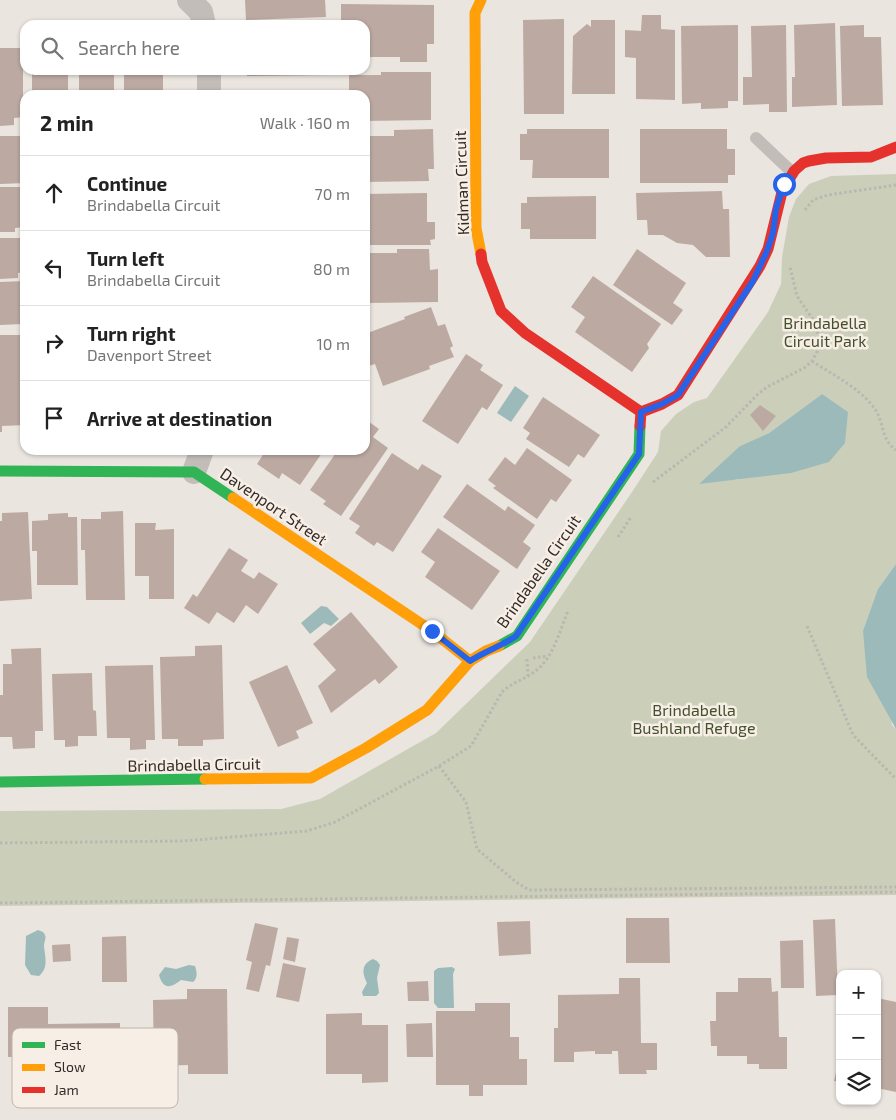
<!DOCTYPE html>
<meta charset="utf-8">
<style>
body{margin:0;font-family:"Exo 2",sans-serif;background:#f2f2f2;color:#222}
.controls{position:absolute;right:15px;bottom:15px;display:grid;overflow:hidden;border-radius:10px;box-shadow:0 1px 4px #0004}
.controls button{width:45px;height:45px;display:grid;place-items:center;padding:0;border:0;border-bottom:1px solid #e0e0e0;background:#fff;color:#222;font:25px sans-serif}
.stop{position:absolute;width:15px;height:15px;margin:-11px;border:4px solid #2563eb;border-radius:50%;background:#fff}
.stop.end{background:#2563eb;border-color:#fff;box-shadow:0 1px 5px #0008}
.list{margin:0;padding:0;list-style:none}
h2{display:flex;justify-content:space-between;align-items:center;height:65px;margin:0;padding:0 20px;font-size:21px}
h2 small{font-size:16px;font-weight:400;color:#767676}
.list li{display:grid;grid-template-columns:32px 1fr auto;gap:15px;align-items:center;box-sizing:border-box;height:75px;padding:0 20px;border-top:1px solid #e0e0e0}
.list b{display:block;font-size:19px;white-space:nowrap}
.list p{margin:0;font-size:16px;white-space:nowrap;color:#767676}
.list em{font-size:16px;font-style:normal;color:#767676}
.icon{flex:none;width:28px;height:28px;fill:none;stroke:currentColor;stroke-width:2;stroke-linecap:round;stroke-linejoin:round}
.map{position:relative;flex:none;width:896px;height:1120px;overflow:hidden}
.search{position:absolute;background:#fff;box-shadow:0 1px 4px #0004;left:20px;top:20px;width:350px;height:55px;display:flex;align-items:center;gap:12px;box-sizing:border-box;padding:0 18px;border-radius:15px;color:#767676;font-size:19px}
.panel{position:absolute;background:#fff;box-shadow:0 1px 4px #0004;left:20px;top:90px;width:350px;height:365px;border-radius:15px}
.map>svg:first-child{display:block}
.green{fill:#cbcfba;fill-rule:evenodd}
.water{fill:#9dbaba}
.building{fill:#bcaaa2}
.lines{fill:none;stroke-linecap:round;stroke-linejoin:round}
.path{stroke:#bcb6b1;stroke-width:3;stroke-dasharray:2.5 2.5;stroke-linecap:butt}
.lane{stroke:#c3bdb9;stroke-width:12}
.street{stroke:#c3bdb9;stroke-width:24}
.fast{stroke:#30b455;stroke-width:11}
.slow{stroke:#ff9f0a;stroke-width:11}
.jam{stroke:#e5322d;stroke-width:11}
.route{stroke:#2563eb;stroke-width:6}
.labels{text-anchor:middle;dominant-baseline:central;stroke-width:5;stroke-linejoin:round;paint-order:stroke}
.street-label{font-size:16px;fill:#332b27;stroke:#f7efe6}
.park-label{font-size:16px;fill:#434f2d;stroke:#f7efe6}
.key{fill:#f7efe6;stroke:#bcb4ad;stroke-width:1}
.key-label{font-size:14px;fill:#332b27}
</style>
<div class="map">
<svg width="896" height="1120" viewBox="0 0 896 1120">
<rect width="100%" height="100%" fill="#eae5df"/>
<path class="green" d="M896,174V564L878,589L892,725L896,729V895L0,906V811L281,809L320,799L436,733L530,642L632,492L658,452L661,431L676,414L694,402L707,398L768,312L781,284L782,257L789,217L796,199L809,184L831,176ZM822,394L764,475L735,480L740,446L769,433Z"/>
<g class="water">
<polygon points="515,386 529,396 511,422 497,413"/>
<polygon points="822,394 848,412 845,443 829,462 791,473 699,484 740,446 769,433"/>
<polygon points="896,564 896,729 867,677 863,631 878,589"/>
<polygon points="321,606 327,607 339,619 331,626 324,623 310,634 301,623"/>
<path d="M38,930L43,932C48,938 44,940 44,946C45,957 49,968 39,976L31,975L25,965L26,936Z"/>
<path d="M373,959L377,961L380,965L377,978L379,993L376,996H363L362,992L367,983C362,973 361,964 373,959Z"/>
<path d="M189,965L195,966C197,972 198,978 193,982L181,980C171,988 163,990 159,975L165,967L176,969Z"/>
<polygon points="452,967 455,969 453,974 454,1008 438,1008 434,1003 434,971 438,968"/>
</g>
<g class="building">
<polygon points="245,0 325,0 326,17 246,20"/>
<polygon points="341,4 434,5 434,44 427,44 427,62 400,62 400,57 365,57 365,25 341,25"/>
<polygon points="642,15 661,15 661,29 675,30 675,100 636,99 636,58 625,57 625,30 641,31"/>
<polygon points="564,19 564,114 524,114 523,20"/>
<rect x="88" y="20" width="26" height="5"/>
<polygon points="591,20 615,20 615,94 572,94 573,36 587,24 591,27"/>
<polygon points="835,23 837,105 792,107 792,77 795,77 794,25"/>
<polygon points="738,25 738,101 728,101 728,108 701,109 701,103 682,104 681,26"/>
<polygon points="786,25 787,112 769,112 769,104 743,105 743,77 752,77 751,26"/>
<polygon points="864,25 864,37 881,37 883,105 842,106 840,26"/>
<polygon points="0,48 23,48 23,117 14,118 14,125 0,126"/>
<rect x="32" y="70" width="36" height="25"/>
<rect x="79" y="70" width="35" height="25"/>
<rect x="124" y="70" width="39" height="25"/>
<polygon points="247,70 328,70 328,75 247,76"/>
<polygon points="381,72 431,72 431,120 365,121 365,95 349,95 349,75 381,75"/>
<polygon points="325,90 326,95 251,95 251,93"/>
<polygon points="433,129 434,169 428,169 429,181 365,182 365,136 394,136 394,130"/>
<polygon points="527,129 609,129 609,178 532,178 533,160 520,160 520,134 527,134"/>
<polygon points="640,129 727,129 727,149 735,149 735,175 728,175 728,183 640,183"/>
<polygon points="0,136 25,136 25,183 0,184"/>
<polygon points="0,187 25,187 25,227 15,228 15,232 0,232"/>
<polygon points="722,191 723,209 729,209 730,257 706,257 693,245 677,243 663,235 648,235 647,220 637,220 636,193"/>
<polygon points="427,193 427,222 435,222 435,239 430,240 431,245 365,245 365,194"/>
<polygon points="596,196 596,239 530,239 530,229 521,229 521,203 527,203 527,197"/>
<polygon points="0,238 25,238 25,272 18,273 18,278 0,279"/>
<polygon points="397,249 429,249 430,270 438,269 438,302 368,303 368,296 365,296 365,253 397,253"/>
<polygon points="637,249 686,283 673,303 683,310 672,325 613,285"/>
<polygon points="593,276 661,324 647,344 649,348 632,372 575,332 585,317 571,307"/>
<polygon points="25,281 25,318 22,318 22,324 0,325 0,282"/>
<polygon points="431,307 438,326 445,324 453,346 450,348 454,357 429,366 430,369 383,386 375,364 365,367 365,334 405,319 404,317"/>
<polygon points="0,335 25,335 25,425 2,426 2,432 0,432"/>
<polygon points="466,354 483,365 480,370 503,385 487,410 482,407 458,444 422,421"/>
<polygon points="543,397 600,435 584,458 578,454 569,467 526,439 530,433 523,428"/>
<polygon points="760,405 776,416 763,431 750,415"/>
<polygon points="365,419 379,429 373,437 388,448 341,516 323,504 326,501 310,490 338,450 365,450"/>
<polygon points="527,448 572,480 556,502 551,499 537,519 493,488 496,486 488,480 505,457 515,465"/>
<polygon points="266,450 324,450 300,485 282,473 279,479 257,464"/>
<polygon points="392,453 418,470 422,464 442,476 393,552 377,542 374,546 355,533 360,526 349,519"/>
<polygon points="467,484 505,511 508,506 535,525 523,542 531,548 517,569 443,517"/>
<polygon points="123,511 125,600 86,600 85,550 81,550 81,519 101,519 101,512"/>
<polygon points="28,512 32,599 0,601 0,521 2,521 2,513"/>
<polygon points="68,513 68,517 77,517 78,585 37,585 37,551 32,551 32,521 48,520 48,514"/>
<polygon points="135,523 156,523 155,530 174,529 174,599 149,599 149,576 135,576"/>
<polygon points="438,528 500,571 472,610 425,577 435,562 421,552"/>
<polygon points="229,548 248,560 241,571 254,579 259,572 278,584 258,614 246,605 234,623 217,612 209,624 184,608 193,594 197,597"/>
<polygon points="351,612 398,667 379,684 375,679 331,713 318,686 336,670 313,644"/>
<polygon points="222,645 224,739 203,740 203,746 178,746 178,739 162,739 160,657 195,656 195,646"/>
<polygon points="41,648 43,731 35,731 35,748 13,749 12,737 0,737 0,695 3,695 3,664 12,664 11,649"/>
<polygon points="153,665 155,740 146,740 146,749 130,750 130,738 107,738 105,666"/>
<polygon points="287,665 313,723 296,731 299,738 278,747 249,682"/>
<polygon points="92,673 93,710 96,711 97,736 78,736 78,746 65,747 65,740 54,740 52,674"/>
<polygon points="626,918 669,918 670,963 626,963"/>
<polygon points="835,919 838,995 816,996 813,920"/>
<polygon points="530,921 531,954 499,956 497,922"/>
<polygon points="255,923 278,928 270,966 266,965 259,992 246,989 252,962 246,960"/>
<polygon points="126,936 127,982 102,982 102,937"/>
<polygon points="287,937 299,939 295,962 283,959"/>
<polygon points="803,940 804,988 781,988 780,941"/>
<polygon points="70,944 71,961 53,962 52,945"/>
<polygon points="283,963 306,968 299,1002 276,997"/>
<polygon points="619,978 640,978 641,1043 657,1043 657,1070 646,1070 647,1074 619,1074 618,1051 612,1051 612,1054 595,1054 595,1051 574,1052 574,1062 554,1062 554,1028 558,1028 558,995 619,994"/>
<polygon points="738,978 771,978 772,992 778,991 779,1037 787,1037 787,1069 759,1069 759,1064 747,1064 747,1056 717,1056 717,1046 711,1046 710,1021 716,1021 716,992 738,992"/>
<polygon points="428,981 429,1001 408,1001 407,982"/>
<polygon points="187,989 227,989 228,1074 188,1074 188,1065 154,1066 153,1000 187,999"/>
<polygon points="877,998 896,1002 896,1092 877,1088"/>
<polygon points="475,1003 510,1003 510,1037 519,1037 519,1059 527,1059 527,1085 483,1085 483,1096 469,1096 469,1085 436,1085 436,1011 475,1011"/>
<polygon points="8,1007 48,1007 48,1024 120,1023 120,1054 115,1054 116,1073 93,1073 93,1063 33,1064 33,1057 8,1057"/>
<polygon points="362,1013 362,1025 388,1025 388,1082 362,1083 362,1074 326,1074 326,1014"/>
<polygon points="432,1023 433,1057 407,1057 406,1024"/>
<polygon points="839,1059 840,1059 840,1082 834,1081"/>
</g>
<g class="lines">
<g class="path">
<polyline points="805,210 813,200 828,195 896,185"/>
<path d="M812,361C833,375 860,388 875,409C884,422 881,440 896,450"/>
<polyline points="653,482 726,427 757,395 767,387 804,368 812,361 817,352 819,338 814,321 797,296 790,267"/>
<polyline points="618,537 631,517"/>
<polyline points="807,626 853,735 896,779"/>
<polyline points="533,658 548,656"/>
<polyline points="527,659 528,676"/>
<polyline points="439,766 466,802 477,849 516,882 529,890 896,887"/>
<path d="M0,843L183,841L307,831L335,822L439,766L471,746L502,692C512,682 527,679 538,669C554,655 560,630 568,611"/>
<polyline points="0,903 896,892"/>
</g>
<polyline class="lane" points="756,138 793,173"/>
<g class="street">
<polyline points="189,0 201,12 204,25"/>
<polyline points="209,70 209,95"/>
<polyline points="194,472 202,450"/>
</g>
<g class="fast">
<polyline points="0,471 194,472 233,498"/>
<polyline points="499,646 517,636 639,454 640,426"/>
<polyline points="0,782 205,779"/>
</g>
<g class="slow">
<polyline points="481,254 476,228 475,13 481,0"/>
<polyline points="233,498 432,631 470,661"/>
<polyline points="205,779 311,778 366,748 427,710 470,661 486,651 499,646"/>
</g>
<g class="jam">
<polyline points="481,254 482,262 501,311 525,333 641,412"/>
<polyline points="640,426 641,412 662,404 678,395 760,266 768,249 782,192 794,171 803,163 809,161 826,158 871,157 896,147"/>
</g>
</g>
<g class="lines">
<path class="route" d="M432,631L470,661C485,651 502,646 516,636L639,454L641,412L662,404L678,395L753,281L767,251L773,233L776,209L784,184"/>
</g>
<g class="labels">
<g class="street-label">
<text transform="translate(461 183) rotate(-92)">Kidman Circuit</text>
<text transform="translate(274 506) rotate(34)">Davenport Street</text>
<text transform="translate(538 571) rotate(-55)">Brindabella Circuit</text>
<text transform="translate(194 764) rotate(-1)">Brindabella Circuit</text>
</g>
<g class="park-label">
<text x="825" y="322">Brindabella<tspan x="825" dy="18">Circuit Park</tspan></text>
<text x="694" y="709">Brindabella<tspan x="694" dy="18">Bushland Refuge</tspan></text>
</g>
</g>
<rect x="12" y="1028" width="166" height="80" rx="8" class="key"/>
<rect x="22" y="1042" width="23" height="6" fill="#30b455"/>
<rect x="22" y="1064" width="23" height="7" fill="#ff9f0a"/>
<rect x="22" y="1087" width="23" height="6" fill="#e5322d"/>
<g class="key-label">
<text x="54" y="1050">Fast</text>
<text x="54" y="1072">Slow</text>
<text x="54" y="1095">Jam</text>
</g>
</svg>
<div class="controls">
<button>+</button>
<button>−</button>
<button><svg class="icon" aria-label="layers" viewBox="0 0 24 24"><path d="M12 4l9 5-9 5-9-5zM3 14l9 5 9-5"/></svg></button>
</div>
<div class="stop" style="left:784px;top:184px"></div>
<div class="stop end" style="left:432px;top:631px"></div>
<div class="search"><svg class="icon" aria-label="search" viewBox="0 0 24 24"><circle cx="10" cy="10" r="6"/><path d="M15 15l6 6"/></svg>Search here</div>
<section class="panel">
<h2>2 min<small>Walk · 160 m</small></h2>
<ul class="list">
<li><svg class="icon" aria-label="ahead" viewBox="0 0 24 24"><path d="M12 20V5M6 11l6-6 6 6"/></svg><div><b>Continue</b><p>Brindabella Circuit</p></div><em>70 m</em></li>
<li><svg class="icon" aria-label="left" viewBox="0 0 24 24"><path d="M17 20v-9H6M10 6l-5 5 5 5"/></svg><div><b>Turn left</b><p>Brindabella Circuit</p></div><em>80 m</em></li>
<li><svg class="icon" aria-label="right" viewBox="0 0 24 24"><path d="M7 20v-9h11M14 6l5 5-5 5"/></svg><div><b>Turn right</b><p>Davenport Street</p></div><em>10 m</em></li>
<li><svg class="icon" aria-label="arrive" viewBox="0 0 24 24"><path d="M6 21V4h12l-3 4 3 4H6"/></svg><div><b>Arrive at destination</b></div></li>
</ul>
</section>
</div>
